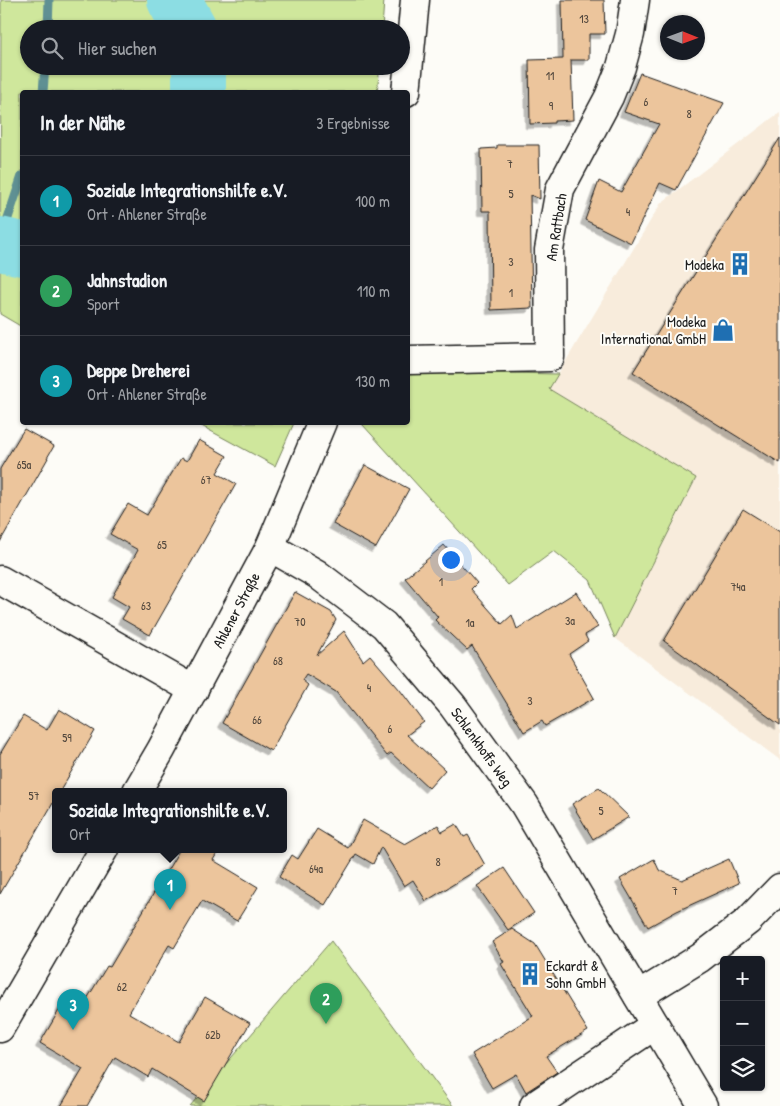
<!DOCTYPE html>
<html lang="de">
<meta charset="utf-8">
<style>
body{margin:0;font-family:"Patrick Hand",sans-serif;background:#242831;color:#f1f3f6}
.controls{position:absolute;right:15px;bottom:15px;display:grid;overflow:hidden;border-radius:5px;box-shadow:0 1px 4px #0004}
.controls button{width:45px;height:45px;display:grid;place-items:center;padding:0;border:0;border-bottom:1px solid #363941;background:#171b24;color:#f1f3f6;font:25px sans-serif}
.compass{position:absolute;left:660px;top:15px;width:45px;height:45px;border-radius:50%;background:#171b24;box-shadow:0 1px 4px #0004;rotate:91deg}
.you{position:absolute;left:450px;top:559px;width:18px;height:18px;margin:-12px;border:4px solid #fff;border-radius:50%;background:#1a73e8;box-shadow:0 0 0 8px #1a73e833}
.badge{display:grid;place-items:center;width:32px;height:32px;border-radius:50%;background:#1f6fb2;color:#fff;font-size:16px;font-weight:700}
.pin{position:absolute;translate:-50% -41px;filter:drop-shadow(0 1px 2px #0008)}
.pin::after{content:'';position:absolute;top:26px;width:18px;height:15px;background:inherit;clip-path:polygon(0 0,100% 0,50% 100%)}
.popup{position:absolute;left:52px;top:788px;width:235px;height:65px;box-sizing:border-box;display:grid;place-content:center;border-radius:5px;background:#171b24;filter:drop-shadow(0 1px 4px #0005);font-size:16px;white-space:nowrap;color:#9ea1a6}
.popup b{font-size:19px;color:#f1f3f6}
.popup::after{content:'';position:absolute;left:50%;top:100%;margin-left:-10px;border:10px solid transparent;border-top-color:#171b24}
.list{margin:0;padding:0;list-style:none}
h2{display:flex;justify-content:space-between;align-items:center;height:65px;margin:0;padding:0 20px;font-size:21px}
h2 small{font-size:16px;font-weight:400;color:#9ea1a6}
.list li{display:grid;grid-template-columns:32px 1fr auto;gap:15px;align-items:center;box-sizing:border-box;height:90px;padding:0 20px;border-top:1px solid #363941}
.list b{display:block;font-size:19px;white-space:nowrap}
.list p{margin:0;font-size:16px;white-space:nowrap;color:#9ea1a6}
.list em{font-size:16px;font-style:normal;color:#9ea1a6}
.icon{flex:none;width:28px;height:28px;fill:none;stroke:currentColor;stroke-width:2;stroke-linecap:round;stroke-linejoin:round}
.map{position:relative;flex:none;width:780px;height:1106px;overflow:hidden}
.search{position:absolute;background:#171b24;box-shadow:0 1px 4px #0004;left:20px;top:20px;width:390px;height:55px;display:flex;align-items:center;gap:12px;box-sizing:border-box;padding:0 18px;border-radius:28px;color:#9ea1a6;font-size:19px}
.panel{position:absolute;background:#171b24;box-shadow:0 1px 4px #0004;left:20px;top:90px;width:390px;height:335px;border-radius:5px}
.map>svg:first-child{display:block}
.built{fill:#f8ecdc}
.green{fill:#cfe79c;stroke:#76825c}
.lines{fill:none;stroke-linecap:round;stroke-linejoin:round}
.stream{stroke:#5f9093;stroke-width:9}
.river{stroke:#8cdde3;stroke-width:54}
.building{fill:#ecc59c;stroke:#1c1c1c;filter:url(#shadow)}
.minor-casing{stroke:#1c1c1c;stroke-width:31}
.major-casing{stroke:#1c1c1c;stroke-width:31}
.minor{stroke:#fdfcf7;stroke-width:28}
.major{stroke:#fdfcf7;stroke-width:28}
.labels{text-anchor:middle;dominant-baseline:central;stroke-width:4;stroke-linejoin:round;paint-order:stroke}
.number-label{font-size:12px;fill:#50463c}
.street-label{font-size:15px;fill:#1c1c1c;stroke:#fdfcf7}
.poi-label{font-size:15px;fill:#1c1c1c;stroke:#fdfcf7;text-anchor:end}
</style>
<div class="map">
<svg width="780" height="1106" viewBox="0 0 780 1106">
<defs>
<filter id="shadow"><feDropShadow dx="-4.5" dy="4.5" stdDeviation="0" flood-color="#0004"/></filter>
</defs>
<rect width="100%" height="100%" fill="#fdfcf7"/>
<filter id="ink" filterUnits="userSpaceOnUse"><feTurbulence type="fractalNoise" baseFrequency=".02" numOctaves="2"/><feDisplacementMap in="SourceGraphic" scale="10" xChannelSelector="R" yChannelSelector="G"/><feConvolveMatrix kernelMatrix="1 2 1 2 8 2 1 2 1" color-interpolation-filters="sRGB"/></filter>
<g filter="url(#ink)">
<polygon class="built" points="780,112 780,760 615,638 696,478 549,389 661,203"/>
<g class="green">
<polygon points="1,0 384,0 382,29 29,29 29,66 380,66 377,92 22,92 22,327 0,314"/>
<polygon points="408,371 558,374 549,389 696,478 615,638 590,580 554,551 508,585 362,424 408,422"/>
<polygon points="196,423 294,423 275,466"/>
<polygon points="331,941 453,1106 190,1106"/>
</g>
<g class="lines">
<g class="stream">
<polyline points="48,29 49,0"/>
<polyline points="43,92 45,66"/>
<polyline points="0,242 22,176"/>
</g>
<g class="river">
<polyline points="174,0 190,29"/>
<polyline points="199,66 199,92"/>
<polyline points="0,244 22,249"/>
</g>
</g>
<g class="building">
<polygon points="562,0 604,0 605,34 589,34 589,60 571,60 573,120 554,121 554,123 530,124 529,60 563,59"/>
<polygon points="640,73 724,103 676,190 660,183 631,243 585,220 599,181 621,192 659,124 624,112"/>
<polygon points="780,138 780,463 633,372"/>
<polygon points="497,145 539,145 540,199 530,195 532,308 491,310 490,211 482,211 481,149 497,148"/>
<polygon points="24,429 54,446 47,458 48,458 0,542 0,469"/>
<polygon points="199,440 227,456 217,473 236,484 150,635 122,619 129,607 112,597 138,550 110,534 128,504 147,515 181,458 187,461"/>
<polygon points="365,465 409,489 376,548 333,524"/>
<polygon points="743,509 780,532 780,725 664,641"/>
<polygon points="444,545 477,583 471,589 502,624 512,615 517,629 576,592 598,627 585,635 588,641 569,654 594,698 545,726 542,721 524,732 472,646 467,650 435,620 438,617 405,578"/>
<polygon points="295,592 331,612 336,620 317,655 344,631 363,661 370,655 400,690 424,722 407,735 445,770 429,788 391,753 387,756 336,692 306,674 302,680 308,685 271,751 222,723"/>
<polygon points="59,709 95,731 60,791 56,791 56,798 0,894 0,754 23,716 47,730"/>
<polygon points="599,788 629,817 593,839 572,804"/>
<polygon points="363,820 405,844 438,825 442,832 456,824 464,837 468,835 485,865 426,901 413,880 404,886 381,847 373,864 356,854 325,905 279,877 292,855 298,859 317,829 348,848"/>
<polygon points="180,849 220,849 213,860 258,887 237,921 202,901 174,948 169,945 129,1013 179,1042 205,997 250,1023 204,1101 152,1069 148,1077 115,1057 87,1106 61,1106 83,1069 40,1043 68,995 84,1004 107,966 110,967"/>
<polygon points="654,859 659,870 682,880 729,859 739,883 677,911 648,927 620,879"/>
<polygon points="504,868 534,913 508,930 477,886"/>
<polygon points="512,929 535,944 588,1031 546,1056 557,1072 526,1092 516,1074 492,1088 472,1054 533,1016 501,964 504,962 492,942"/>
</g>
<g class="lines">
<defs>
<g id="minor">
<polyline points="408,360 550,357 549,250 560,189 609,97 621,67 630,34 635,0"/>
<polyline points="270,547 317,574 384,625 453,706 524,804 703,1106"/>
<polyline points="0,580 194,690"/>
<polyline points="638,996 700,958 748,921 780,888"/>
<polyline points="534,1106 655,1025"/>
</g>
<g id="major">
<polyline points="406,92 415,0"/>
<polyline points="137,791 161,750 270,547 322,422"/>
<polyline points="0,1028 104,849"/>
</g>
</defs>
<use href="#minor" class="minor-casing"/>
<use href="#major" class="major-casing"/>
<use href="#minor" class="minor"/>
<use href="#major" class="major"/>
</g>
</g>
<defs>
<symbol id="building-bare" viewBox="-9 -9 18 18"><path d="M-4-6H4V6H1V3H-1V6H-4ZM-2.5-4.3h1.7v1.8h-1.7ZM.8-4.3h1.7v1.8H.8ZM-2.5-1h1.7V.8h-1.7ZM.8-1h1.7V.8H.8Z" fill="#1f6fb2" stroke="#fdfcf7" stroke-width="2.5" paint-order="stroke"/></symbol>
<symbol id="shop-bare" viewBox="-9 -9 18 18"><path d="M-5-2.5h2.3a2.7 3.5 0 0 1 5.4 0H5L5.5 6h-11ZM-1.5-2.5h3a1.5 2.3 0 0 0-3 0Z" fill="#1f6fb2" stroke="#fdfcf7" stroke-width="2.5" paint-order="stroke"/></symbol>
</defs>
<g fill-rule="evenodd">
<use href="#building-bare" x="724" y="248" width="32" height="32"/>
<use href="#shop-bare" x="707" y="314" width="32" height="32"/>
<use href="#building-bare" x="514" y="958" width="32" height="32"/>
</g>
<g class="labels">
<g class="number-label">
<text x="584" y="18">13</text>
<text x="550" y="75">11</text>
<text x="646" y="101">6</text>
<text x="551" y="105">9</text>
<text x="689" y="113">8</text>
<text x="510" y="163">7</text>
<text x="511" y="193">5</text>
<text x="628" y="211">4</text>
<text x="511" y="261">3</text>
<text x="511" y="292">1</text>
<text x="24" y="464">65a</text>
<text x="206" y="479">67</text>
<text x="162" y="544">65</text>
<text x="441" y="581">1</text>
<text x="738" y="586">74a</text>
<text x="146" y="605">63</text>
<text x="570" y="620">3a</text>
<text x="300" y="621">70</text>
<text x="470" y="622">1a</text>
<text x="278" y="660">68</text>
<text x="369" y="687">4</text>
<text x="530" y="700">3</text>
<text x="257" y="719">66</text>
<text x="390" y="728">6</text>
<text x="67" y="737">59</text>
<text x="34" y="795">57</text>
<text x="601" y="810">5</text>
<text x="438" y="861">8</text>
<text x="316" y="868">64a</text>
<text x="675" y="890">7</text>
<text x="122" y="986">62</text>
<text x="213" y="1034">62b</text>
</g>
<g class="street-label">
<text transform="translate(556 227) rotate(-81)">Am Rattbach</text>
<text transform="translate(236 610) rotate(-62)">Ahlener Straße</text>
<text transform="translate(482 747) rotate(54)">Schlenkhoffs Weg</text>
</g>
<g class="poi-label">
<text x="724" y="264">Modeka</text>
<text x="706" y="321">Modeka<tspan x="706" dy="17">International GmbH</tspan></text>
<text x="546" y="965" text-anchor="start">Eckardt &amp;<tspan x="546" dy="17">Sohn GmbH</tspan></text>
</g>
</g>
</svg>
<div class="controls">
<button>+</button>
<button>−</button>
<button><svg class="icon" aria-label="layers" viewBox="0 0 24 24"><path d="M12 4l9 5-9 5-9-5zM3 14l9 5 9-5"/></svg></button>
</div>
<svg class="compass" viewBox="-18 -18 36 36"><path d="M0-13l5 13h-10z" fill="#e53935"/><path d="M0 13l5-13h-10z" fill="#9ea1a6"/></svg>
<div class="you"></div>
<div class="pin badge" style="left:170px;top:910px;background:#0f9aa8">1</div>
<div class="popup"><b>Soziale Integrationshilfe e.V.</b>Ort</div>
<div class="pin badge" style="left:326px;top:1024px;background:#2e9e5b">2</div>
<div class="pin badge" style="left:73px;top:1030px;background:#0f9aa8">3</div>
<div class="search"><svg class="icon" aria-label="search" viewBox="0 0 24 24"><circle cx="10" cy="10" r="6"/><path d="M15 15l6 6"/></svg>Hier suchen</div>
<section class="panel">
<h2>In der Nähe<small>3 Ergebnisse</small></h2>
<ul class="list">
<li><span class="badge" style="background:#0f9aa8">1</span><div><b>Soziale Integrationshilfe e.V.</b><p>Ort · Ahlener Straße</p></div><em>100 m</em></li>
<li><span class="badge" style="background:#2e9e5b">2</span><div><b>Jahnstadion</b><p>Sport</p></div><em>110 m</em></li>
<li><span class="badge" style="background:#0f9aa8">3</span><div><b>Deppe Dreherei</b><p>Ort · Ahlener Straße</p></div><em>130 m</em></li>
</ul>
</section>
</div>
